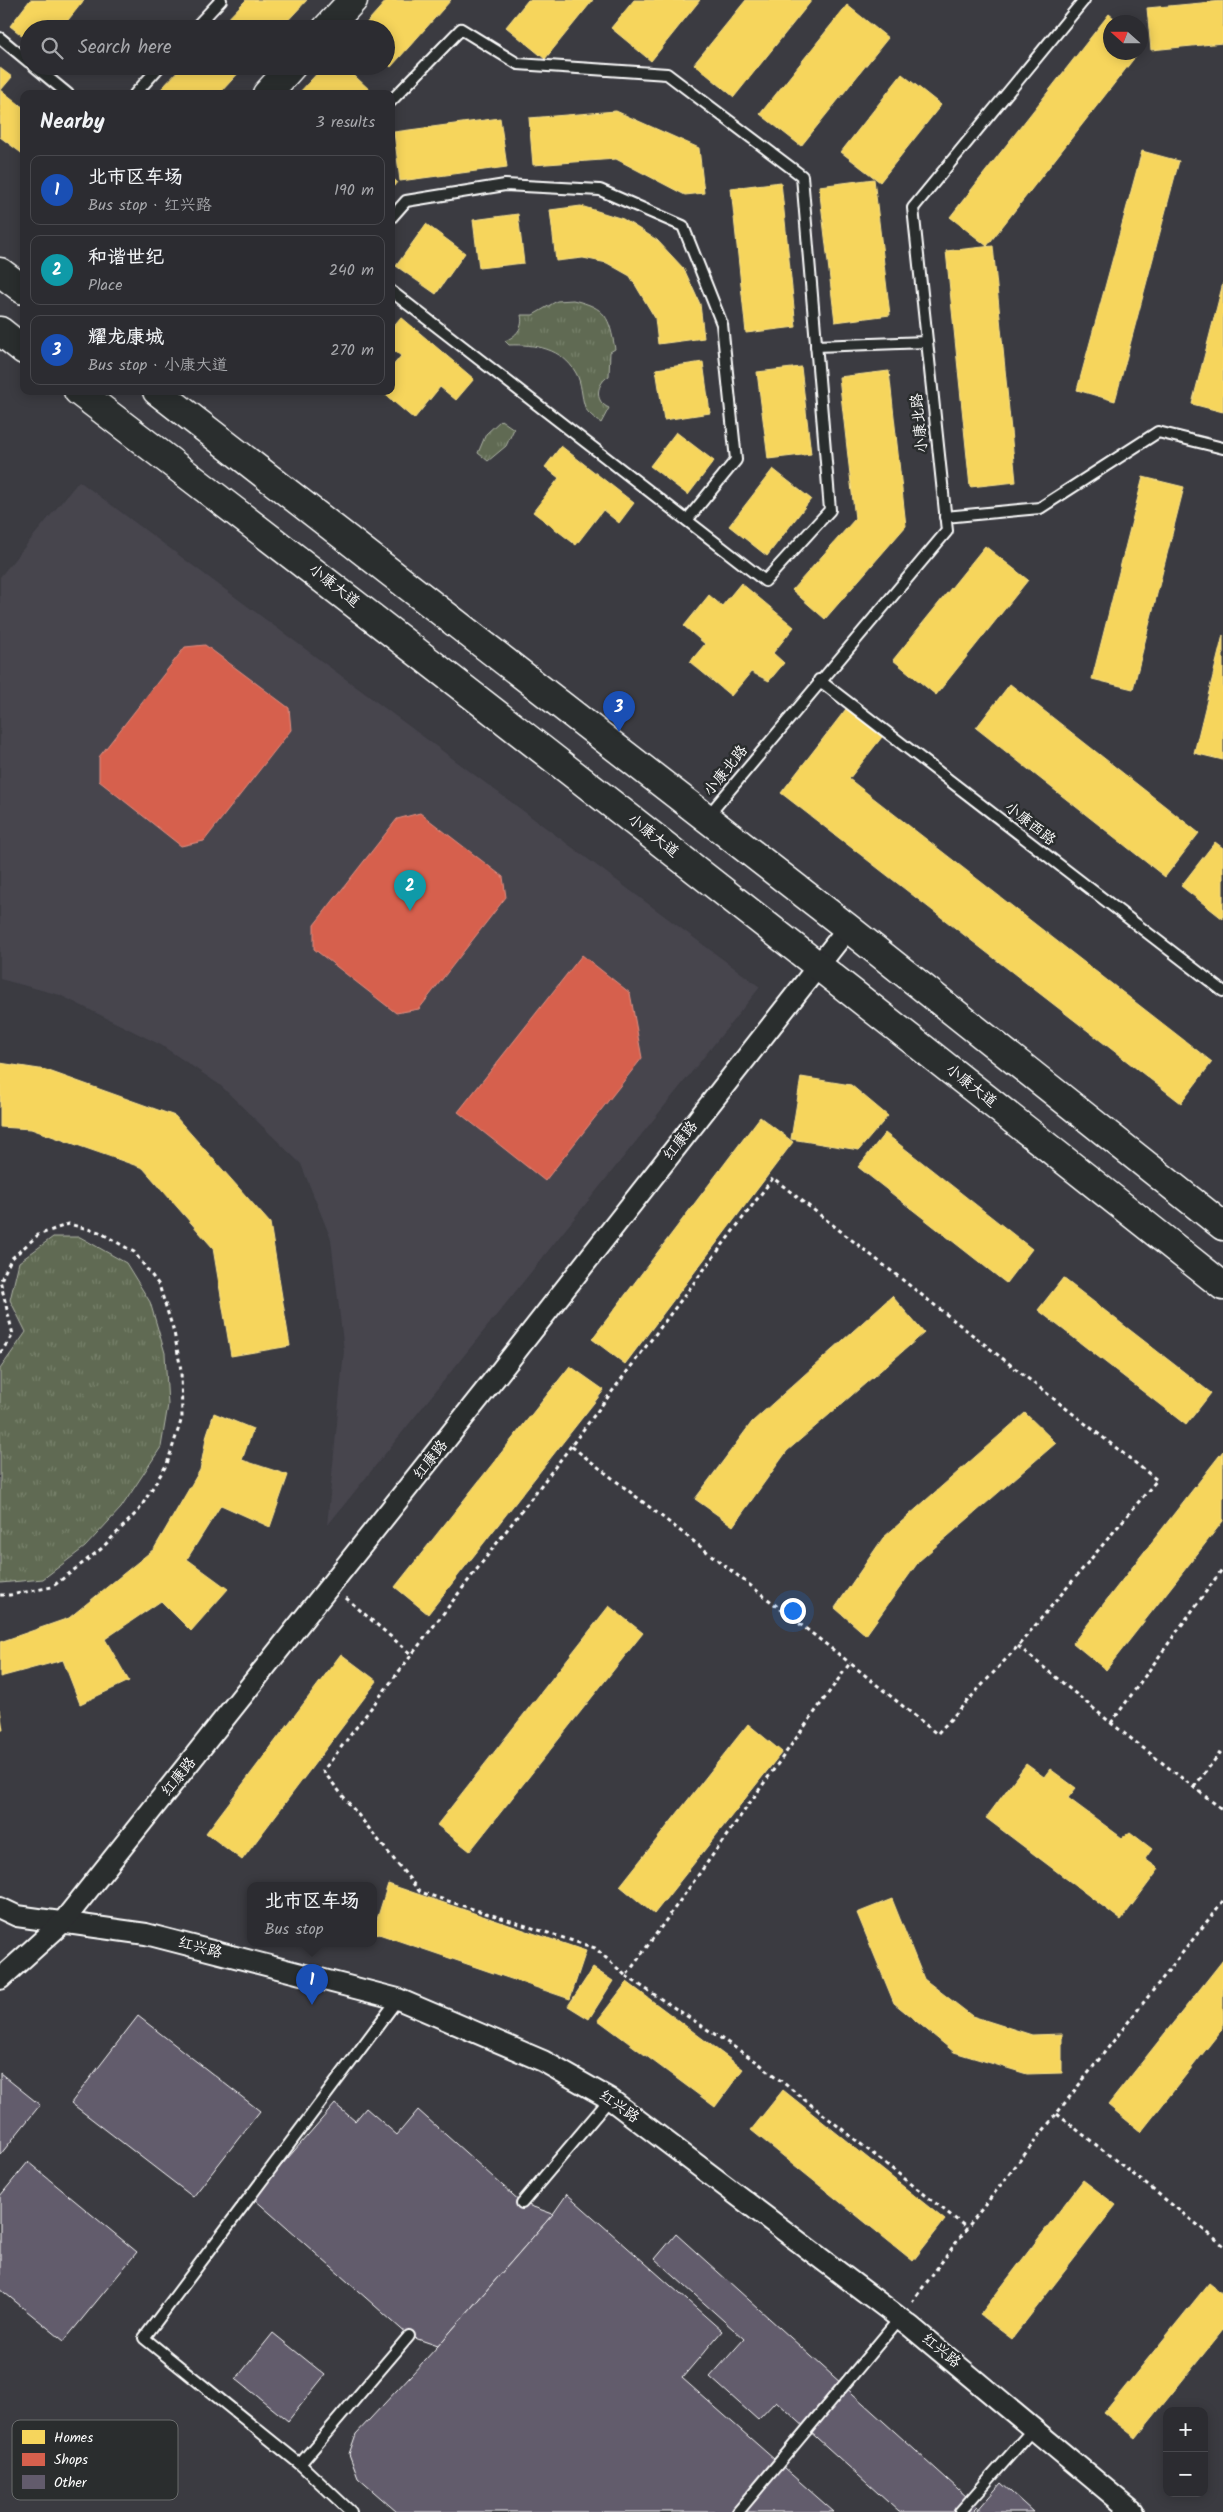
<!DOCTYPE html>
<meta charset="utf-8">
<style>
body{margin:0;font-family:Kalam,"LXGW WenKai TC",sans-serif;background:#38383d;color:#f1f3f6}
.controls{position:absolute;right:15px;bottom:15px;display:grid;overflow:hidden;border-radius:10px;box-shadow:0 2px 12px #0003}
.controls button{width:45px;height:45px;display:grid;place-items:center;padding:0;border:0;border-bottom:1px solid #48484d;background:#2c2c31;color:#f1f3f6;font:25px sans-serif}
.compass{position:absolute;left:1103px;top:15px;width:45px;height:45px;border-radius:50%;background:#2c2c31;box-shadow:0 2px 12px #0003;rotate:291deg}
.you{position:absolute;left:792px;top:1610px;width:18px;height:18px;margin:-12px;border:4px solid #fff;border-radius:50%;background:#1a73e8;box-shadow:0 0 0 8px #1a73e833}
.badge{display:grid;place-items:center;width:32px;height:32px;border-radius:50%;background:#ff9aa2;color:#fff;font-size:16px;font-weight:700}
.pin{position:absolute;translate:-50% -41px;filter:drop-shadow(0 1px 2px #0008)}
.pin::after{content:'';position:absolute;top:26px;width:18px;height:15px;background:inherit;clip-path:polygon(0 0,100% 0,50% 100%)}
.popup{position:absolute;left:247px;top:1882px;width:130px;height:65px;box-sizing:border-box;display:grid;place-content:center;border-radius:10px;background:#2c2c31;filter:drop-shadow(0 1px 4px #0005);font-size:16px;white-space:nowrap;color:#a6a7ab}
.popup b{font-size:19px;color:#f1f3f6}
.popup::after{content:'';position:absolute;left:50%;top:100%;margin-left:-10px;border:10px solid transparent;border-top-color:#2c2c31}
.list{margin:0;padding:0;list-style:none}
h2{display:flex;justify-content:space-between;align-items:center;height:65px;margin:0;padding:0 20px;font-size:21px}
h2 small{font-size:16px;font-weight:400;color:#a6a7ab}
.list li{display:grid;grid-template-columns:32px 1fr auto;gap:15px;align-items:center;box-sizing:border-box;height:70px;margin:0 10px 10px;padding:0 10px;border:1px solid #48484d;border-radius:10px}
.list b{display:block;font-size:19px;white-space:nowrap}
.list p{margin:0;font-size:16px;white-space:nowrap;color:#a6a7ab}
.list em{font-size:16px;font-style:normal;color:#a6a7ab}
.icon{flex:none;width:28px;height:28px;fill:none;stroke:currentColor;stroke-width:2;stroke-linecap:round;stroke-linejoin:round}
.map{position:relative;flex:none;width:1223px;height:2512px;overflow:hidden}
.search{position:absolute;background:#2c2c31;box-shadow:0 2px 12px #0003;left:20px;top:20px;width:375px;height:55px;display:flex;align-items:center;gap:12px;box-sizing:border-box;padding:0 18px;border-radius:28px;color:#a6a7ab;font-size:19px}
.panel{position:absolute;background:#2c2c31;box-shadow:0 2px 12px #0003;left:20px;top:90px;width:375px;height:305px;border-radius:10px}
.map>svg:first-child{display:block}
.built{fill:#47454e}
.grass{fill:url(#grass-tufts);stroke:#b0b5a8}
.homes{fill:#f6d55c;stroke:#f9e28d}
.shops{fill:#d6604d;stroke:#e29082}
.building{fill:#625b6c;stroke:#fff}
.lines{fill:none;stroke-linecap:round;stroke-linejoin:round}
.lane-casing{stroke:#fff;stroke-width:14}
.street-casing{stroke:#fff;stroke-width:24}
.secondary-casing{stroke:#fff;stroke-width:31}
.path{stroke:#fff;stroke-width:3;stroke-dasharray:4 4;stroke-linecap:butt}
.lane{stroke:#2a2d2e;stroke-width:10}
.street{stroke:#2a2d2e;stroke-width:20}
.secondary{stroke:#2a2d2e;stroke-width:28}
.labels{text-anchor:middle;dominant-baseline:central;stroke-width:5;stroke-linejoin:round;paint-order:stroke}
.street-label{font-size:15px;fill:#fff;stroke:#2a2d2e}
.key{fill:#2a2d2e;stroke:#6a6c6d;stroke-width:1}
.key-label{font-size:14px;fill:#fff}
</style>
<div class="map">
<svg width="1223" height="2512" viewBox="0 0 1223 2512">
<defs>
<pattern id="grass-tufts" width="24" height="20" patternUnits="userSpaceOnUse" patternTransform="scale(1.25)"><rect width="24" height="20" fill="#606b52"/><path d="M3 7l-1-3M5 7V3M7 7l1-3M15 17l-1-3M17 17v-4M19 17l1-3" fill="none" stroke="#78816c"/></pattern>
</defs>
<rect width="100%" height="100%" fill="#3b3b41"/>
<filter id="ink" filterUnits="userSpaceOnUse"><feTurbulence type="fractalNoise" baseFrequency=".02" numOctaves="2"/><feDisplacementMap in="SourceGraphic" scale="10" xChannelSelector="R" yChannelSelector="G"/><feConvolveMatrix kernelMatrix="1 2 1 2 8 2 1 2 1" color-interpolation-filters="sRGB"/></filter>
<g filter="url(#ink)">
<polygon class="built" points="79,481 760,987 327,1526 344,1351 331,1239 301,1164 220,1085 161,1045 60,995 0,979 0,577"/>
<g class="grass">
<path d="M573,300C607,308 609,317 615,349L610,352L609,376C597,383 593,401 609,408L601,423C596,419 587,413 585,407C581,396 582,383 576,373C562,348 535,344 509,345L505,341C516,336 524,328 521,315H533L557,301Z"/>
<polygon points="501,420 514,429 506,446 488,461 478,453 486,434"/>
<polygon points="53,1237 80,1237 126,1263 150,1302 165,1353 168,1405 161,1447 121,1508 85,1547 43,1579 0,1583 0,1369 26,1332 10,1300 19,1262"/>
</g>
<g class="homes">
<polygon points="30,0 84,0 61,29 29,29 29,41 10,26"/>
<polygon points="246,0 307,0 280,29 218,29"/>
<polygon points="387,0 451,0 391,67 386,63 386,29 361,29"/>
<polygon points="528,0 593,0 545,59 506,27"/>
<polygon points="634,0 700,0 651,61 611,28"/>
<polygon points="746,0 812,0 734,97 694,64"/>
<polygon points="1223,1 1223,43 1151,50 1147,8"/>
<polygon points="847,5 888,38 801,146 760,114"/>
<polygon points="1109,14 1119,22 1110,22 1110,52 1139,52 987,246 950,217"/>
<polygon points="1140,39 1146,44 1140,50"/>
<polygon points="183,66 245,66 219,94 166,94 161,89"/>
<polygon points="324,66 344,66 371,91 369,94 298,94"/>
<polygon points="0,68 12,77 1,90 24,108 24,155 0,137"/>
<polygon points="902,74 941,105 880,182 841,152"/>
<polygon points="616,111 699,148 704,193 685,195 616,159 533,165 529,118"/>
<polygon points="500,118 507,167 400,181 394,132"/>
<polygon points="1142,151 1179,161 1115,401 1077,390"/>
<polygon points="391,177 397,182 391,190"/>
<polygon points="874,179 890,315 835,322 819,186"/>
<polygon points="781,182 796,327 746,333 731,188"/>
<polygon points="581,206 623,219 657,240 684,269 700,304 704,338 658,344 655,318 630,276 607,263 583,258 556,261 550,210"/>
<polygon points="518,214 524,263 479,268 473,220"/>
<polygon points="426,224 465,253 436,294 396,266"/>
<polygon points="993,246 1016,482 970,487 946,251"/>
<polygon points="1223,283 1223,412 1192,404"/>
<polygon points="401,317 474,379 456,400 440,387 414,419 381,391 391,391 391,368 401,356 391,348 391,329"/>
<polygon points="703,362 710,413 664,420 656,369"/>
<polygon points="801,367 811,454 768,459 757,372"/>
<polygon points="889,371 906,526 825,619 792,590 855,519 839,377"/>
<polygon points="676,432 714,461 688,495 650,466"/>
<polygon points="561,446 634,503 619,523 603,510 576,545 533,512 559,478 545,467"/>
<polygon points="773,469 811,499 767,556 729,526"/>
<polygon points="1143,477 1184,487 1133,689 1092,679"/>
<polygon points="985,546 1028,580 936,695 893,660"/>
<polygon points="741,583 794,627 773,653 784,663 769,681 751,672 731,696 690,662 705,644 684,626 709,595 722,606"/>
<polygon points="1223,635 1223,760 1194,753"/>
<polygon points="1010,684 1199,833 1165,877 976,728"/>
<polygon points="846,709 882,737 849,779 1212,1062 1181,1103 781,793"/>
<polygon points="1215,842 1223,848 1223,919 1181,886"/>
<polygon points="0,1063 46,1070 175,1116 270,1223 290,1346 231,1356 213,1248 143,1168 31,1129 0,1127"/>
<polygon points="801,1077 851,1085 888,1116 859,1150 791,1139"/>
<polygon points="760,1117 793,1142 625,1364 592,1339"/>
<polygon points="885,1133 1032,1249 1006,1283 858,1167"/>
<polygon points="1063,1278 1211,1393 1186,1425 1038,1310"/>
<polygon points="892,1296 924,1333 787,1451 733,1526 695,1499 752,1422"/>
<polygon points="570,1366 604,1390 428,1614 395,1587"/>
<polygon points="214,1413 253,1429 242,1460 288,1475 270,1527 221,1505 187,1559 228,1589 191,1631 161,1601 105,1639 129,1681 80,1704 63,1660 0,1677 0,1642 69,1618 154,1549 200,1470 207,1434"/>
<polygon points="1025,1413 1056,1443 919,1561 866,1635 835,1608 883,1538"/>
<polygon points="1223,1451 1223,1521 1106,1670 1073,1643"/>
<polygon points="609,1606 643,1633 470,1851 437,1825"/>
<polygon points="341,1654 377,1681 242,1860 206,1833"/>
<polygon points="0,1709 3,1730 0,1730"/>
<polygon points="748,1724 782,1752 654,1914 620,1886"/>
<polygon points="1026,1764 1044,1777 1050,1769 1076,1788 1068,1798 1122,1838 1130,1832 1152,1849 1145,1859 1159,1869 1121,1920 986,1818"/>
<polygon points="388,1884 586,1951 570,1999 373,1932"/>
<polygon points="892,1899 924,1979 972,2016 1032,2035 1062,2034 1062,2073 1027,2074 954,2052 894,2003 857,1913"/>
<polygon points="1223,1960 1223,2028 1141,2132 1108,2105"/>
<polygon points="593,1968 613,1981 589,2019 568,2006"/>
<polygon points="627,1982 743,2069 715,2107 598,2020"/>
<polygon points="783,2090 945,2220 913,2261 751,2130"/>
<polygon points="1083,2180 1116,2205 1012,2339 980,2315"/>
<polygon points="1209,2283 1223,2294 1223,2330 1136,2438 1104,2413"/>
</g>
<g class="shops">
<polygon points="205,645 289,708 291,730 204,841 181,846 99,781 99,757 185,647"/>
<polygon points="420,813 503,877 506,897 419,1009 396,1013 314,949 314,925 397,819"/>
<polygon points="582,955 630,993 642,1058 545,1181 458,1112"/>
</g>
<g class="building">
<polygon points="138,2016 260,2111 193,2197 71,2103"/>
<polygon points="0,2073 40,2105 0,2155"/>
<polygon points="335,2104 355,2121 366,2108 397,2135 418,2110 522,2203 553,2214 438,2346 409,2336 253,2198"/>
<polygon points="28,2162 137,2252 64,2341 0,2289 0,2196"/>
<polygon points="567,2194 722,2331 682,2378 834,2512 397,2512 358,2478 349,2454 356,2434 438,2346 553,2214"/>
<polygon points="676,2234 978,2507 973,2512 899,2512 776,2401 758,2420 710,2377 744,2339 655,2259"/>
<polygon points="273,2333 325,2375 288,2421 236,2379"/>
<polygon points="1001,2483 1033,2512 976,2512"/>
</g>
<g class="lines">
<defs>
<g id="lane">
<polyline points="194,29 221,0"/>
<polyline points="0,38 29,62"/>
<polyline points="34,66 68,94"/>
<polyline points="135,94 160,66"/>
<polyline points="391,101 461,29 518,64 667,74 802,176 830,510 765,581 391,291"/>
<polyline points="391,218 406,201 505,185 600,190 683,226 722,324 736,460 687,520"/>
<polyline points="816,346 927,342"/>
<polyline points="945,517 1040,508 1158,432 1223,448"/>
<polyline points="819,680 1223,991"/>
<polyline points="707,817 947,531 913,208 1084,0"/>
<polyline points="522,2203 610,2099"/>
<polyline points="300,2464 409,2336"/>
<polyline points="351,2512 300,2464 144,2338 398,1999"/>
<polyline points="738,2512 900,2318"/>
<polyline points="960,2512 1033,2429"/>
</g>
<g id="street">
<polyline points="0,1908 17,1916 146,1934 398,1999 543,2061 610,2099 910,2326 1133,2512"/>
<polyline points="0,1979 61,1924 499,1373 848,928"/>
</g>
<g id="secondary">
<polyline points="326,29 353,0"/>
<polyline points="267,94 292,66"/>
<polyline points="0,272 24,290"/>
<polyline points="0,331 24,350"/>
<path d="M78,391C463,685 844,985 1223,1286"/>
<polyline points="157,391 848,928 1223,1226"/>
</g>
</defs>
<use href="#lane" class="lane-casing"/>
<use href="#street" class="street-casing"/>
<use href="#secondary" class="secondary-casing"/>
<g class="path">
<polyline points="0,1353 13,1335 0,1280"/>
<polyline points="571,1446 323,1771 420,1892 595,1948 626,1976 850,1663 937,1734 1018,1646 1157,1480 773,1178 571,1446 850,1663"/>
<polyline points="0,1595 10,1595 52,1587 101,1549 139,1510 167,1464 182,1418 181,1370 174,1332 159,1285 134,1252 99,1232 69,1224 38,1235 11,1259 1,1280"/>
<polyline points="346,1598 412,1655"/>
<polyline points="1018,1646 1111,1723 1223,1810"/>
<polyline points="1111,1723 1223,1568"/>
<polyline points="1194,1787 1223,1749"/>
<polyline points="626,1976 757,2062 967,2228"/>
<polyline points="1057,2114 1223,2245"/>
<polyline points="912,2302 967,2228 1223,1901"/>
</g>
<use href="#lane" class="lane"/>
<use href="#street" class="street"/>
<use href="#secondary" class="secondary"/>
</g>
</g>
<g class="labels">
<g class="street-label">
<text transform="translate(920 423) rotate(-96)">小康北路</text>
<text transform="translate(334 586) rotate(38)">小康大道</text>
<text transform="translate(726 771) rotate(-51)">小康北路</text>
<text transform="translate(1030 824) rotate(38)">小康西路</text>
<text transform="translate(653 836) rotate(38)">小康大道</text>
<text transform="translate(971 1086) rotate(38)">小康大道</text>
<text transform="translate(681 1141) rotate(-52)">红康路</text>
<text transform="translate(431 1460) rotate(-52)">红康路</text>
<text transform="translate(179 1777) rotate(-51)">红康路</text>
<text transform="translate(200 1948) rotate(15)">红兴路</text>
<text transform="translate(619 2107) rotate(35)">红兴路</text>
<text transform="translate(941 2351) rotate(39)">红兴路</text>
</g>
</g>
<rect x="12" y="2420" width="166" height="80" rx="8" class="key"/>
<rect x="22" y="2430" width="23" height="14" fill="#f6d55c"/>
<rect x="22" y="2453" width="23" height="13" fill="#d6604d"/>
<rect x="22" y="2475" width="23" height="14" fill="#625b6c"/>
<g class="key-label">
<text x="54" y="2442">Homes</text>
<text x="54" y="2464">Shops</text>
<text x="54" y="2487">Other</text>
</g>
</svg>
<div class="controls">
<button>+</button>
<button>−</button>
</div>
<svg class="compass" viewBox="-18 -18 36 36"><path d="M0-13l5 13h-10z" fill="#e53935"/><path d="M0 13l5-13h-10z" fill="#a6a7ab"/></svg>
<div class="you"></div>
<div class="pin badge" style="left:312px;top:2005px;background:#1a4fb4">1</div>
<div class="popup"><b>北市区车场</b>Bus stop</div>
<div class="pin badge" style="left:410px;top:911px;background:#0f9aa8">2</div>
<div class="pin badge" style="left:619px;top:732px;background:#1a4fb4">3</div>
<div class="search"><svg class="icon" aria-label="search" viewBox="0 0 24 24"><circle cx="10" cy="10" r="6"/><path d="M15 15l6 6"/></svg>Search here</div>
<section class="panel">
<h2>Nearby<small>3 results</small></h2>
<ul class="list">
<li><span class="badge" style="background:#1a4fb4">1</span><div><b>北市区车场</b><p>Bus stop · 红兴路</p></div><em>190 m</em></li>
<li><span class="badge" style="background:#0f9aa8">2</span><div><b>和谐世纪</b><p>Place</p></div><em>240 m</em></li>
<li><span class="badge" style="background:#1a4fb4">3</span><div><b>耀龙康城</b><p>Bus stop · 小康大道</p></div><em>270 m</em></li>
</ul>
</section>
</div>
